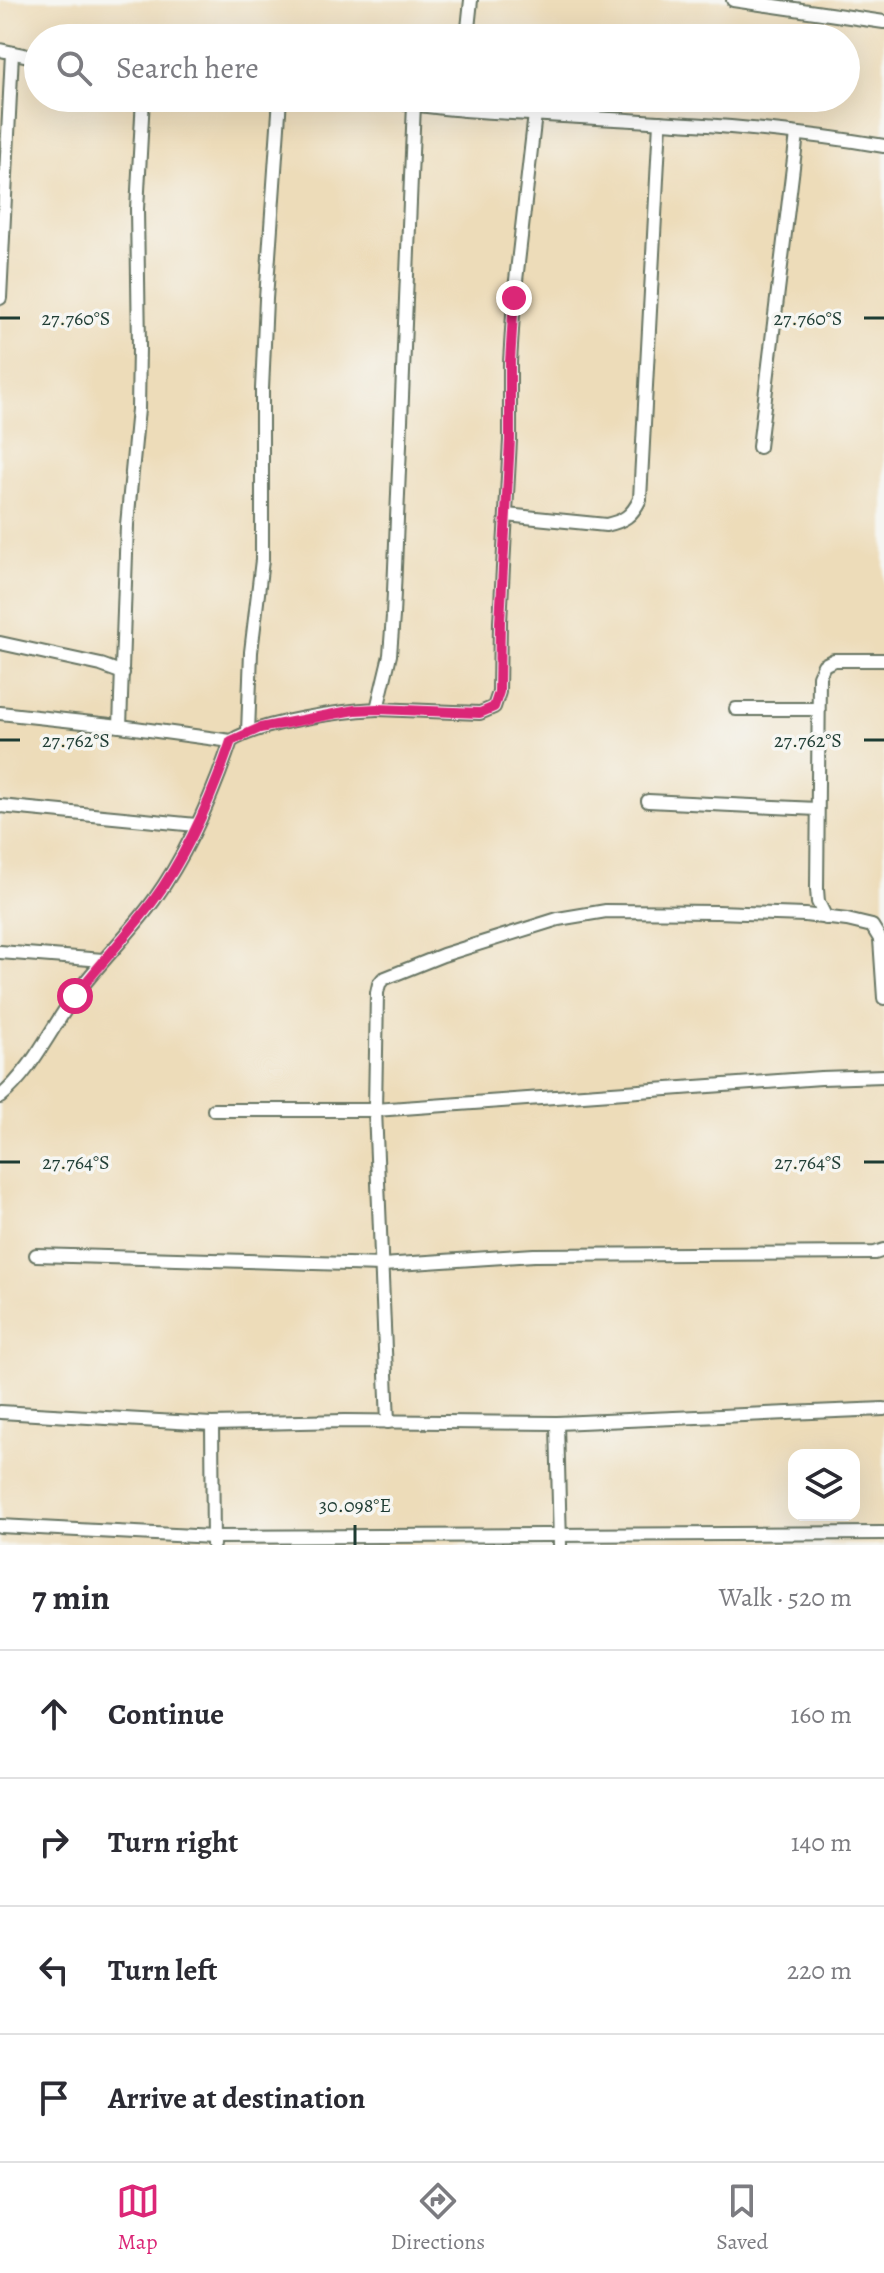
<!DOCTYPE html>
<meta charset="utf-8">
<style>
body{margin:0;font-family:Alegreya,serif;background:#f7f7f7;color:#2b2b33}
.controls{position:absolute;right:24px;bottom:24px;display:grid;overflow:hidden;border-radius:16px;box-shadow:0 8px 32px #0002}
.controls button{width:72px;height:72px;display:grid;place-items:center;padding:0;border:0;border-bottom:2px solid #e1e1e2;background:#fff;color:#2b2b33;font:40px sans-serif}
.stop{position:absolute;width:24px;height:24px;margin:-18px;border:6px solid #db2777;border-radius:50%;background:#fff}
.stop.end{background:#db2777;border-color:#fff;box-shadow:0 2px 8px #0008}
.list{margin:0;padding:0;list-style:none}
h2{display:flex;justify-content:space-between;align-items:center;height:104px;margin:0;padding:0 32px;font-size:34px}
h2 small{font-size:26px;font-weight:400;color:#7c7c81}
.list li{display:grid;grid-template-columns:52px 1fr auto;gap:24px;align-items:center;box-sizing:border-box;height:128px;padding:0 32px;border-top:2px solid #e1e1e2}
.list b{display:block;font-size:30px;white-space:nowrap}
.list em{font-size:26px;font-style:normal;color:#7c7c81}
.icon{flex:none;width:44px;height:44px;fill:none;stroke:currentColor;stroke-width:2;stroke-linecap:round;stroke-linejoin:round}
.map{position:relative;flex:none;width:884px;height:1545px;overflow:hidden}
.search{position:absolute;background:#fff;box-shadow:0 8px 32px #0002;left:24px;right:24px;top:24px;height:88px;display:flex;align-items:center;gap:20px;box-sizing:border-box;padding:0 28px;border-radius:44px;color:#7c7c81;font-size:30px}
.sheet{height:616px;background:#fff}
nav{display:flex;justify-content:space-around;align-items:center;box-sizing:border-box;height:112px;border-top:2px solid #e1e1e2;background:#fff;font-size:22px;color:#7c7c81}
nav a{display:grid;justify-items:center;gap:4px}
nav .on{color:#db2777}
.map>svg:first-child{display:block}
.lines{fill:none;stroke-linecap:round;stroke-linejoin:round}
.minor-casing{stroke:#677563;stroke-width:16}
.minor{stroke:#fff;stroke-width:12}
.route{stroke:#db2777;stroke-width:10}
.ticks{fill:none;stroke:#1f3d34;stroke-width:3}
.ticks-label{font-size:20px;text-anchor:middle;fill:#1f3d34;stroke:#f6f6f2;stroke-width:7;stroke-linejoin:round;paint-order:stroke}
</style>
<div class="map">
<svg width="884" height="1545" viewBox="0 0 884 1545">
<rect width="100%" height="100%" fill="#f6f6f2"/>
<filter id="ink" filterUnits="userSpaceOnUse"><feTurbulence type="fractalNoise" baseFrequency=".0125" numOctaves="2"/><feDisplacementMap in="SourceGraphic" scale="16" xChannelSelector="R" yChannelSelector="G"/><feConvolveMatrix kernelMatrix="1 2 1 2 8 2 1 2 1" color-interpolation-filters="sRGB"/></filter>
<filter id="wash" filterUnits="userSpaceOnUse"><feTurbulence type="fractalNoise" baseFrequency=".006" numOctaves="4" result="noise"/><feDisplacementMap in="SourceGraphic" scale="32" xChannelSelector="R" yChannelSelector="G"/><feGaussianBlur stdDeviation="1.8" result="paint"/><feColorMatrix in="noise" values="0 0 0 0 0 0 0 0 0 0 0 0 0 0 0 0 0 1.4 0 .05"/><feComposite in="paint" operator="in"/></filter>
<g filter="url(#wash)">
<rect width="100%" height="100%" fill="#eddcb9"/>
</g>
<g filter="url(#ink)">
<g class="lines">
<defs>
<g id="minor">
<polyline points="733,0 884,22"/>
<polyline points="467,38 471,0"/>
<polyline points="0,50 38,58"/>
<path d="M360,98C395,102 429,107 464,110C604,120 745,122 884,146"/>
<polyline points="0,298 12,53"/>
<polyline points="759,447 797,134"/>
<path d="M506,515L606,525C624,521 632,516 640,499L660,122"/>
<polyline points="0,643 101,665 123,673"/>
<polyline points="377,709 480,713 494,707 499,692 500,622 510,440 510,362 514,298 535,114"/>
<polyline points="736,709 818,709"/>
<polyline points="0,713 120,726 231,741"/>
<polyline points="120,726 127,525 138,409 139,347 137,209 143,98"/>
<polyline points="248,732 251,652 262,560 262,389 266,299 280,98"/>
<polyline points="648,801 817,809"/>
<polyline points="0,806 196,825"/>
<polyline points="826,918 818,902 817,889 819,676 824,665 834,660 884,660"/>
<polyline points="0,952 103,960"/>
<path d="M0,1097C32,1071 51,1028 76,994C100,962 130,933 154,900C187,854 213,794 231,741C261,722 341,711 377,709L390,655L393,616L414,104"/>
<polyline points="214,1110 375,1110 821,1078 884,1076"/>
<polyline points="36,1255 382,1265 534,1255 875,1253 884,1250"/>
<polyline points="0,1412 212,1424 345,1421 557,1423 884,1409"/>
<polyline points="388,1422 375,1110 377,993 379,984 383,979 443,955 558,919 606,911 717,912 805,915 847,920 872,926 880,939 884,998"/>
<polyline points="557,1423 560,1545"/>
<polyline points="212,1424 213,1545"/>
<polyline points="0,1526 213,1537 884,1533"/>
</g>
</defs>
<use href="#minor" class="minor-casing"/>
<use href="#minor" class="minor"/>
</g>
</g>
<g class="lines" filter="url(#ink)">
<path class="route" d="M75,996C100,964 129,933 153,901C187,855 213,794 231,741L260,728L355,710L377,709L480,713L494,707L499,692L500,622L510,440V362L514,298"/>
</g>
<path class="ticks" d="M0,318H20M864,318H884M0,740H20M864,740H884M0,1162H20M864,1162H884M355,1525V1545"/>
<g class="ticks-label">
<text x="76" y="325">27.760°S</text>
<text x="808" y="325">27.760°S</text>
<text x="76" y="747">27.762°S</text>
<text x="808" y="747">27.762°S</text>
<text x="76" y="1169">27.764°S</text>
<text x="808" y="1169">27.764°S</text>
<text x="355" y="1512">30.098°E</text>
</g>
</svg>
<div class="controls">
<button><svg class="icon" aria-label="layers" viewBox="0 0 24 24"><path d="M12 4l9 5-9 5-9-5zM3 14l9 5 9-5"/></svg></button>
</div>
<div class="stop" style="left:75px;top:996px"></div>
<div class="stop end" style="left:514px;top:298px"></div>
<div class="search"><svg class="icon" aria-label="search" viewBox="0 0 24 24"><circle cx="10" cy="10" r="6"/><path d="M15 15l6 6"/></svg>Search here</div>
</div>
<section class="sheet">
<h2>7 min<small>Walk · 520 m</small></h2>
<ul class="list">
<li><svg class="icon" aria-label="ahead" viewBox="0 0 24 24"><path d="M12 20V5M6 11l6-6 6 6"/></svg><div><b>Continue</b></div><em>160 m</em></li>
<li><svg class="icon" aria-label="right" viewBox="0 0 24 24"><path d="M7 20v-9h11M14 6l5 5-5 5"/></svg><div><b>Turn right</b></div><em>140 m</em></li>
<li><svg class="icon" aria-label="left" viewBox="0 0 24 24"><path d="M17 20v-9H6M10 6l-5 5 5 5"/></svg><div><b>Turn left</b></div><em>220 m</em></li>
<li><svg class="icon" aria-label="arrive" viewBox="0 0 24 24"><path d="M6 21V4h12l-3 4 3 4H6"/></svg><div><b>Arrive at destination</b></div></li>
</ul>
</section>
<nav>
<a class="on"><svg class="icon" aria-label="map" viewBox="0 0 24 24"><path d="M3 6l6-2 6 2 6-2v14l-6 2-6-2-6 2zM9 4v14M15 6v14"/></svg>Map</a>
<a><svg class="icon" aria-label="directions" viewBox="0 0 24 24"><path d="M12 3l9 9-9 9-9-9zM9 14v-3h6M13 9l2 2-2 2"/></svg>Directions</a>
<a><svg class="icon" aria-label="saved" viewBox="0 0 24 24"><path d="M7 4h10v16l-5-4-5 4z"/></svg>Saved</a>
</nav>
